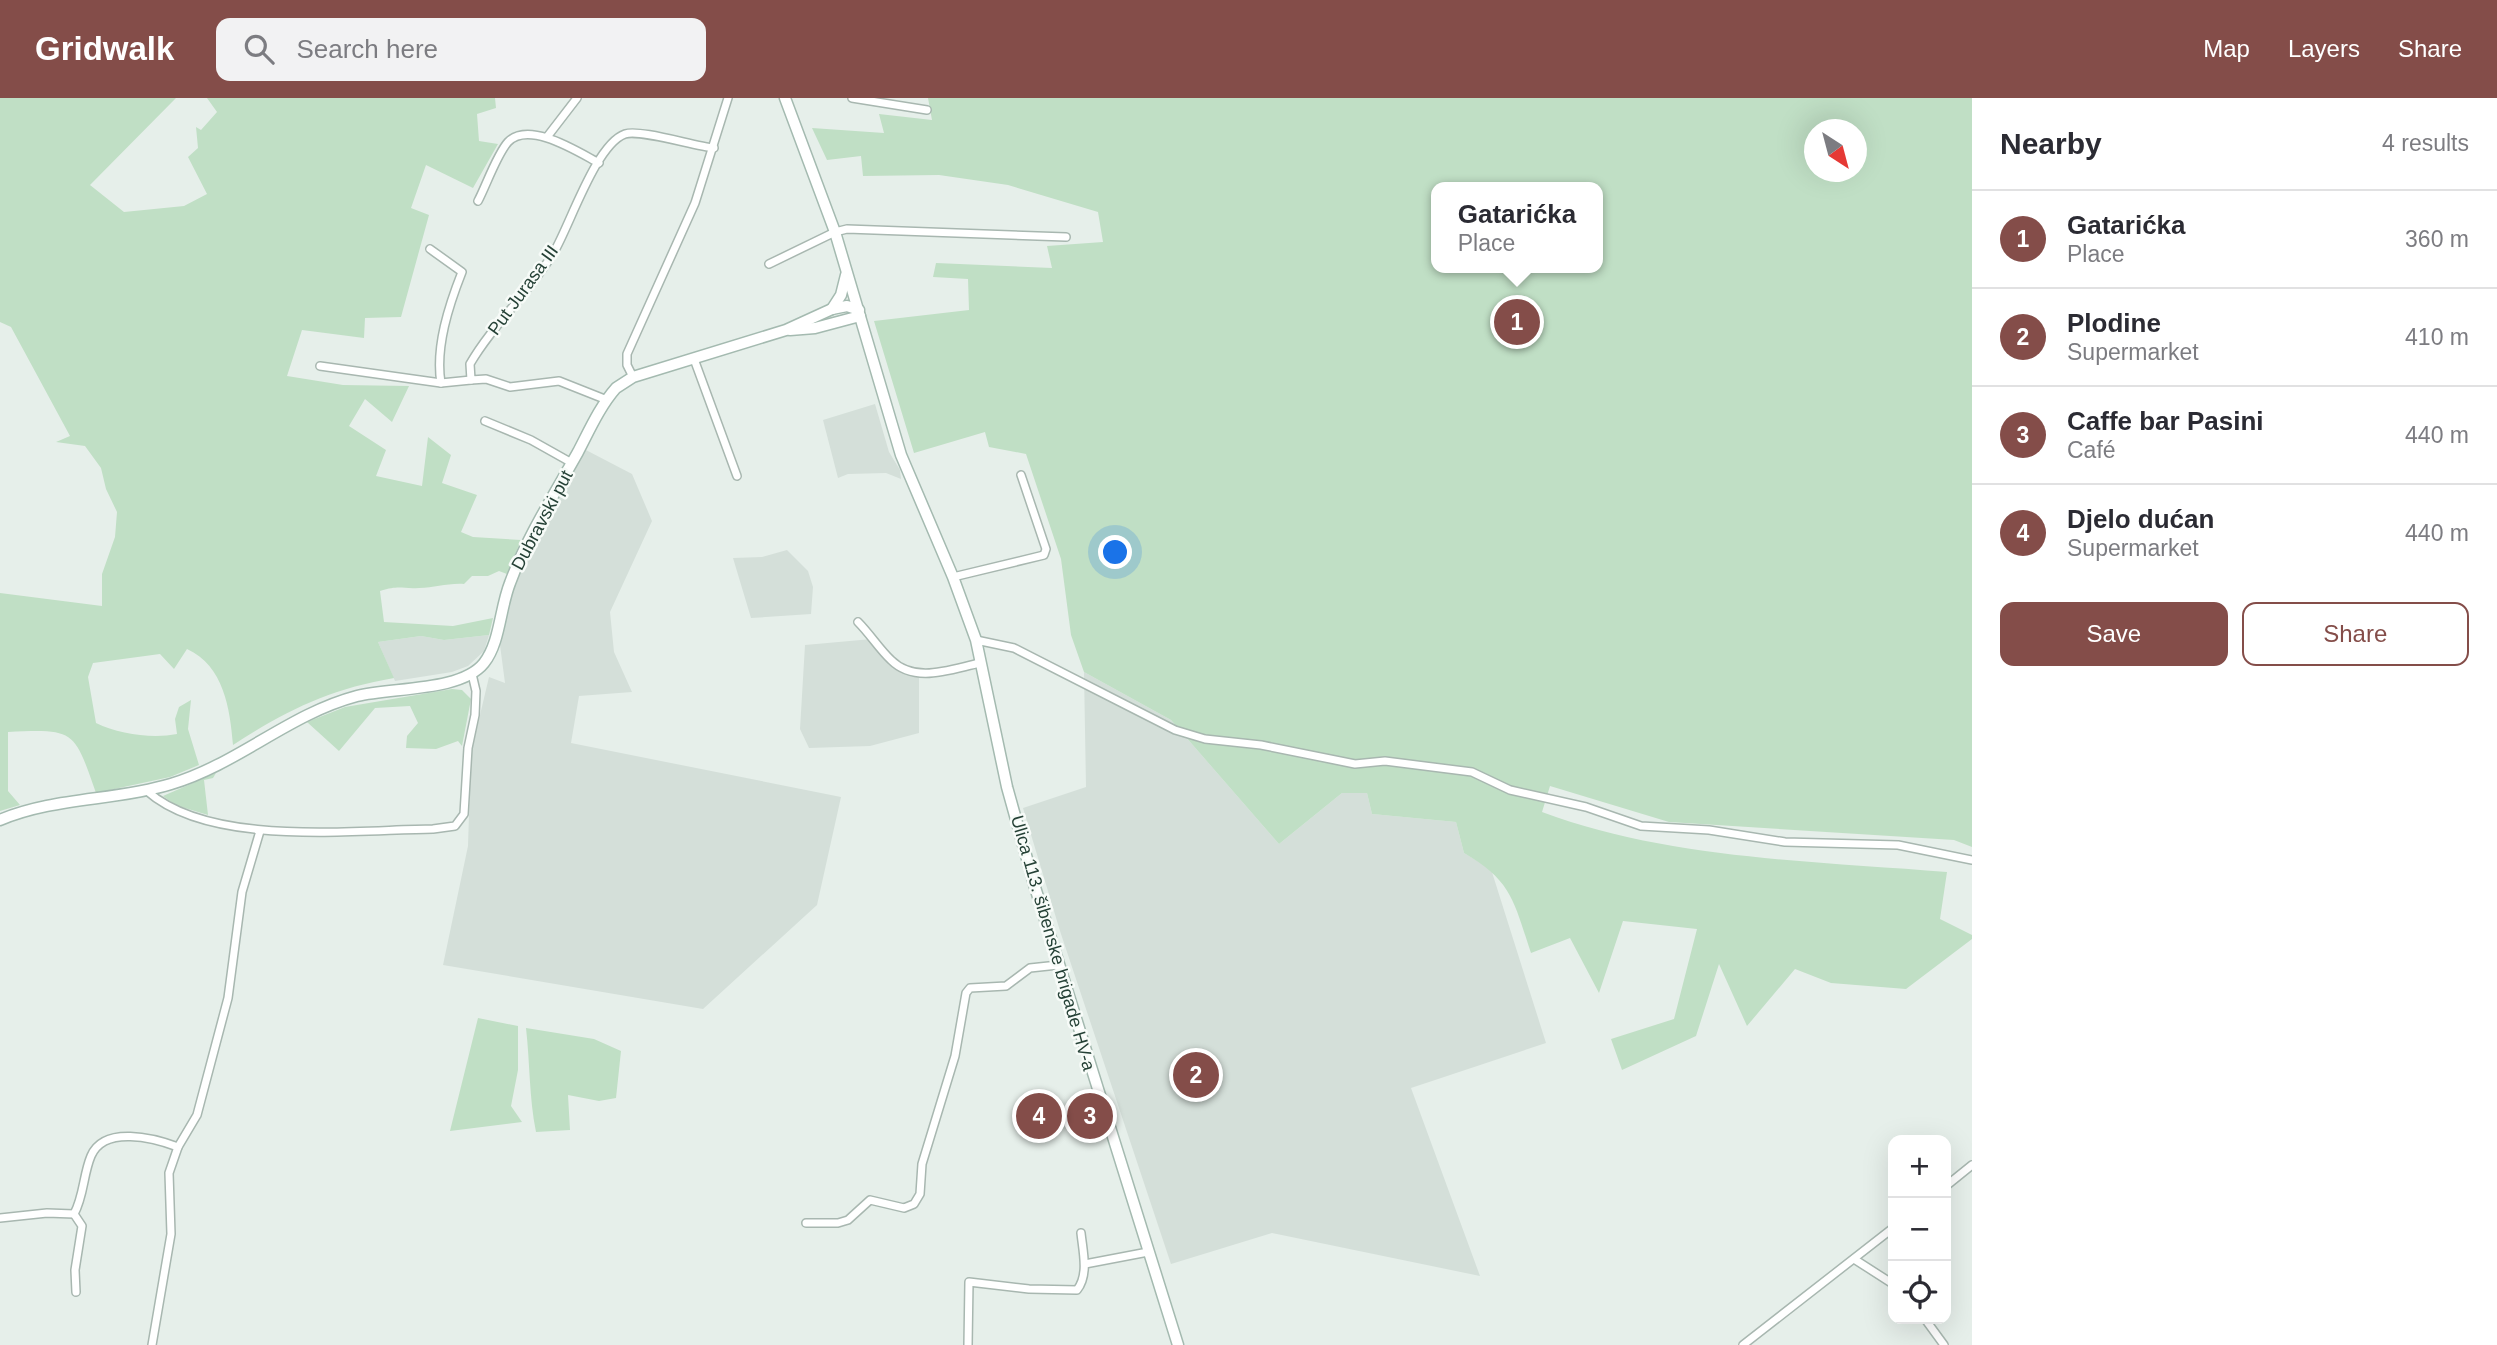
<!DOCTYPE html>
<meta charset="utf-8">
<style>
body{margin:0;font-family:Helvetica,sans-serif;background:#f2f2f3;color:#2b2b33}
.controls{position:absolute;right:21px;bottom:21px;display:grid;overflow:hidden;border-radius:14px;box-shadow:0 7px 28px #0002}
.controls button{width:63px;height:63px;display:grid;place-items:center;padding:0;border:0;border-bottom:2px solid #e1e1e2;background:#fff;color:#2b2b33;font:35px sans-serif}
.compass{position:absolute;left:1804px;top:21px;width:63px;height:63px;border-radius:50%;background:#fff;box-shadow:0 7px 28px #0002;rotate:144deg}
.you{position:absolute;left:1116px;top:455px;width:24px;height:24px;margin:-18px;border:5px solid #fff;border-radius:50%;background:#1a73e8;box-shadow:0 0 0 10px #1a73e833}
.badge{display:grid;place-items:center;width:46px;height:46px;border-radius:50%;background:#844d49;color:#fff;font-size:23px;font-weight:700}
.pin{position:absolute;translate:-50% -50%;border:4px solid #fff;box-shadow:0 2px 7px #0006}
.popup{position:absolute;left:1431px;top:84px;width:172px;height:91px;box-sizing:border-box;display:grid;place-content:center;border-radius:14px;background:#fff;filter:drop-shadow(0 2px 5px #0005);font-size:23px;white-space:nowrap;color:#7c7c81}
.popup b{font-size:26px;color:#2b2b33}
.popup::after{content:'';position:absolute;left:50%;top:100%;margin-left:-14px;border:14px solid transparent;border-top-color:#fff}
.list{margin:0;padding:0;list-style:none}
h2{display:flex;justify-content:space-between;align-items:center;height:91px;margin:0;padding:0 28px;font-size:30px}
h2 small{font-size:23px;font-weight:400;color:#7c7c81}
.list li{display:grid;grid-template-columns:46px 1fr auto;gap:21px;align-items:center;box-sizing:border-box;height:98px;padding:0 28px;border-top:2px solid #e1e1e2}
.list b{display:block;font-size:26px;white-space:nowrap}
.list p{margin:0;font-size:23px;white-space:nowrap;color:#7c7c81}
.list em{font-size:23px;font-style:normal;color:#7c7c81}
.actions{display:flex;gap:14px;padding:21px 28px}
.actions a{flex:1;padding:16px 0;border:2px solid #844d49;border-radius:14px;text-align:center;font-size:24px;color:#844d49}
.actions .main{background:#844d49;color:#fff}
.icon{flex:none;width:38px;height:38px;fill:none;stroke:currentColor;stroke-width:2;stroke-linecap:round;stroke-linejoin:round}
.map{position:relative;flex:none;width:1972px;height:1247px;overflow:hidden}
header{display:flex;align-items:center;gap:42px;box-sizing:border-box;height:98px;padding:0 35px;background:#844d49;color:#fff}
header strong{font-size:33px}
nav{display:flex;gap:38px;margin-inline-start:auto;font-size:24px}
.search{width:490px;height:63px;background:#f2f2f3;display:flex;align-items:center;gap:18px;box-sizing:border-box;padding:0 24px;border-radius:14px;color:#7c7c81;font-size:26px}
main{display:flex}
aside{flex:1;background:#fff}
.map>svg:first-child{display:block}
.built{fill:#d4dfd9}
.green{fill:#c0dfc5;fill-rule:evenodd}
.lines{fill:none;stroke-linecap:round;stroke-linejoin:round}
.street-casing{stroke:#a8b7b0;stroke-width:10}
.secondary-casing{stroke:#a4bab0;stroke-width:13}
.street{stroke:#fff;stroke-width:7}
.secondary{stroke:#fff;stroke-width:10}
.labels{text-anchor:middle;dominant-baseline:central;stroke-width:5;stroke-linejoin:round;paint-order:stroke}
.street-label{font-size:18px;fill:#254136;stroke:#f7fbf8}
</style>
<header>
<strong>Gridwalk</strong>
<div class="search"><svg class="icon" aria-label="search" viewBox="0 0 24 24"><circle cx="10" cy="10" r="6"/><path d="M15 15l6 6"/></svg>Search here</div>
<nav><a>Map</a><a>Layers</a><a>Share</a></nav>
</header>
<main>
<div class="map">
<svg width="1972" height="1247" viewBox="0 0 1972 1247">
<rect width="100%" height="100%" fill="#e6efea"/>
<g class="built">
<polygon points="875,306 889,354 900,372 901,381 886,375 848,376 838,380 823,322"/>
<polygon points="584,351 632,376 652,423 610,514 614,554 632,594 579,598 571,645 841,699 817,807 703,911 443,867 468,748 471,655 489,579 505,585 500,547 503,517 521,467"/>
<polygon points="787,452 808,473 813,489 811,516 751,520 733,460 762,459"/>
<polygon points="489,537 484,553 468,568 452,574 395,583 378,544 421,538 444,542"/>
<polygon points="872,541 884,560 919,577 919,635 870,648 809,650 800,631 805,547"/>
<polygon points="1084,574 1171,622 1279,746 1342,695 1367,695 1372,716 1456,724 1464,755 1491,771 1546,945 1411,990 1480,1178 1272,1135 1171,1166 1060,833 1023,710 1086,689"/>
</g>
<g class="green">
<path d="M0,0H176L90,87L124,114L184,108L207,96L188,59L198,50L196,29L201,32L217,14L207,0H495L496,10L477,16L479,43L498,46L473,90L426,67L411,110L429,117L401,219L365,220L364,240L302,232L287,278L343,287L409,288L392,324L365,301L349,328L386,352L376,378L422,388L428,339L451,357L442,385L477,397L461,434L473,439L521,442L507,476L499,473L488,478H472L464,486C447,485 435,490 419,490C401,491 400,487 380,493L384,524L453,528L493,520L489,537L444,542L421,538L378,544L394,580C330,591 287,612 233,647C230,611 224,568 187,551L174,571L160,556L93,565L88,579L96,625C119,636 152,641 177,636L175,621L179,609L191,602L188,631L199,667L170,679L96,695C74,632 75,631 8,634V693L20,707L0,713V495L102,508V476L115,439L117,414L106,391L101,370L85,348L56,344L70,338L11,229L0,224Z"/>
<path d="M928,0H1972V749L1954,742L1669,724L1550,688L1542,714C1667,761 1814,763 1947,774L1940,821L1972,837V841L1906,891L1831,885L1795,871L1747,928L1719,866L1696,938L1622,972L1611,941L1674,921L1697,831L1623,823L1599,895L1570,840L1531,855C1514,805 1513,783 1464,755L1456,724L1372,716L1367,695H1342L1279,746L1171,622L1084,574L1071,537L1061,461L1026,356L989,349L985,334L914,355L874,223L969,212L968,181L933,179L936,165L1052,170L1047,148L1103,144L1098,114L1008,87L939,77L863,78L861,58L827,62L812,30L884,35L879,16L932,22ZM1814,32H1856V74H1814ZM1436,89H1598V170H1436Z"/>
<polygon points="452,591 462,592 471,601 462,648 458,643 436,651 406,650 407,638 418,625 410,608 375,610 339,653 307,624 345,609"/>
<polygon points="216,675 213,680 204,682 208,717 175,707 163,698"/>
<polygon points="478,920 518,928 518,972 511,1008 522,1024 450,1033"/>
<path d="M526,930L594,941L621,953L616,1000L599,1003L568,997L570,1032L536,1034C529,999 530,965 526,930Z"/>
</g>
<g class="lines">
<defs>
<g id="street">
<polyline points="852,0 927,12"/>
<polyline points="547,39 577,0"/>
<path d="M478,103C486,88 497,56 508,44C529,22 578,54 599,65"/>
<path d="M430,151L462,174C449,207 435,249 441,285"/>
<polyline points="769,166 835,134 847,131 1066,139"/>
<polyline points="694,261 737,378"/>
<polyline points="320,268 441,285 471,282"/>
<polyline points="633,279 627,267 627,256 695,105 728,0"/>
<path d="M607,302L559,283L510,289L486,281L471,282L470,266C493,226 530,194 554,154C570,127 596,46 625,36C640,31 694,48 714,50"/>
<polyline points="485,323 531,342 572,365"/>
<polyline points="953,479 1044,457 1046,451 1021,377"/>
<path d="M858,524C870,536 880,552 891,562C915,586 951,571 980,565"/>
<polyline points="976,542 1014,550 1175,632 1205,641 1261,647 1355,666 1385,663 1472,674 1510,692 1586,709 1641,728 1709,732 1785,744 1898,747 1972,762"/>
<path d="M147,693C210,749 352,732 433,731L455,728L464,716L468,650L475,617L476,593L472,576"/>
<polyline points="1946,1088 1972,1067"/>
<polyline points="0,1120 47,1115 74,1116"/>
<polyline points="806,1125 838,1125 848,1122 870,1102 904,1110 914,1106 920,1096 922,1066 955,958 966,895 970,890 1006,888 1030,870 1058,867"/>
<polyline points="1854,1161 1893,1186"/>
<polyline points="1085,1166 1148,1154"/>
<path d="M76,1194L75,1172L82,1128L74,1116C84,1098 83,1077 91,1058C104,1027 154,1040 178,1049"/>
<polyline points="1925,1221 1944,1247"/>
<polyline points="152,1247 171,1136 169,1075 178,1049 197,1017 228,900 242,794 260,733"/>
<path d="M968,1247L969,1184L1029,1191L1077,1192C1089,1177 1083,1154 1081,1135"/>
<polyline points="1743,1247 1893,1130"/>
</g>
<g id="secondary">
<polyline points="785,0 835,134 901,357 953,479 976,542 1007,689 1034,786 1178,1247"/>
<polyline points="832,211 841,197 846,177"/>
<polyline points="790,232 815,230 860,218"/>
<path d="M0,722C54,699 115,703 171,686C238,666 289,616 357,598C391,589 461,594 484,565C500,545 500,510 510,485C527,439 554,397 578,354C589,333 600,308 616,290L633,279L786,232L832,211L847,208L859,212"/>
</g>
</defs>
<use href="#street" class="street-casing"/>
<use href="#secondary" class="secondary-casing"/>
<use href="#street" class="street"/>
<use href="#secondary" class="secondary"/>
</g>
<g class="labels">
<g class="street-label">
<text transform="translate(523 192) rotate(-54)">Put Jurasa III</text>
<text transform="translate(542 422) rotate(-62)">Dubravski put</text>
<text transform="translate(1053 845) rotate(74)">Ulica 113. šibenske brigade HV-a</text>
</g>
</g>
</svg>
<div class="controls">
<button>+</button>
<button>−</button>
<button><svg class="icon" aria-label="locate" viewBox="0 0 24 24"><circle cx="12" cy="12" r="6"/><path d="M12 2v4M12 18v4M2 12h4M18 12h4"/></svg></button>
</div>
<svg class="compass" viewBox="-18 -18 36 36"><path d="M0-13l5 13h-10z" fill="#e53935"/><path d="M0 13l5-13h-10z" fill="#7c7c81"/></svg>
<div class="you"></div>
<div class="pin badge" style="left:1517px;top:224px">1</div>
<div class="popup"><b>Gatarićka</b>Place</div>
<div class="pin badge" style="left:1196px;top:977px">2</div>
<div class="pin badge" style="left:1090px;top:1018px">3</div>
<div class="pin badge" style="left:1039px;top:1018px">4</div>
</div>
<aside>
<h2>Nearby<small>4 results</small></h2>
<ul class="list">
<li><span class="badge">1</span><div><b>Gatarićka</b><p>Place</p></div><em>360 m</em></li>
<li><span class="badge">2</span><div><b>Plodine</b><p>Supermarket</p></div><em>410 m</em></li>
<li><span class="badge">3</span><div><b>Caffe bar Pasini</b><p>Café</p></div><em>440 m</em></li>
<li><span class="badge">4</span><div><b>Djelo dućan</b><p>Supermarket</p></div><em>440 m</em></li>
</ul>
<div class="actions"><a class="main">Save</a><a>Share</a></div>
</aside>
</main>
